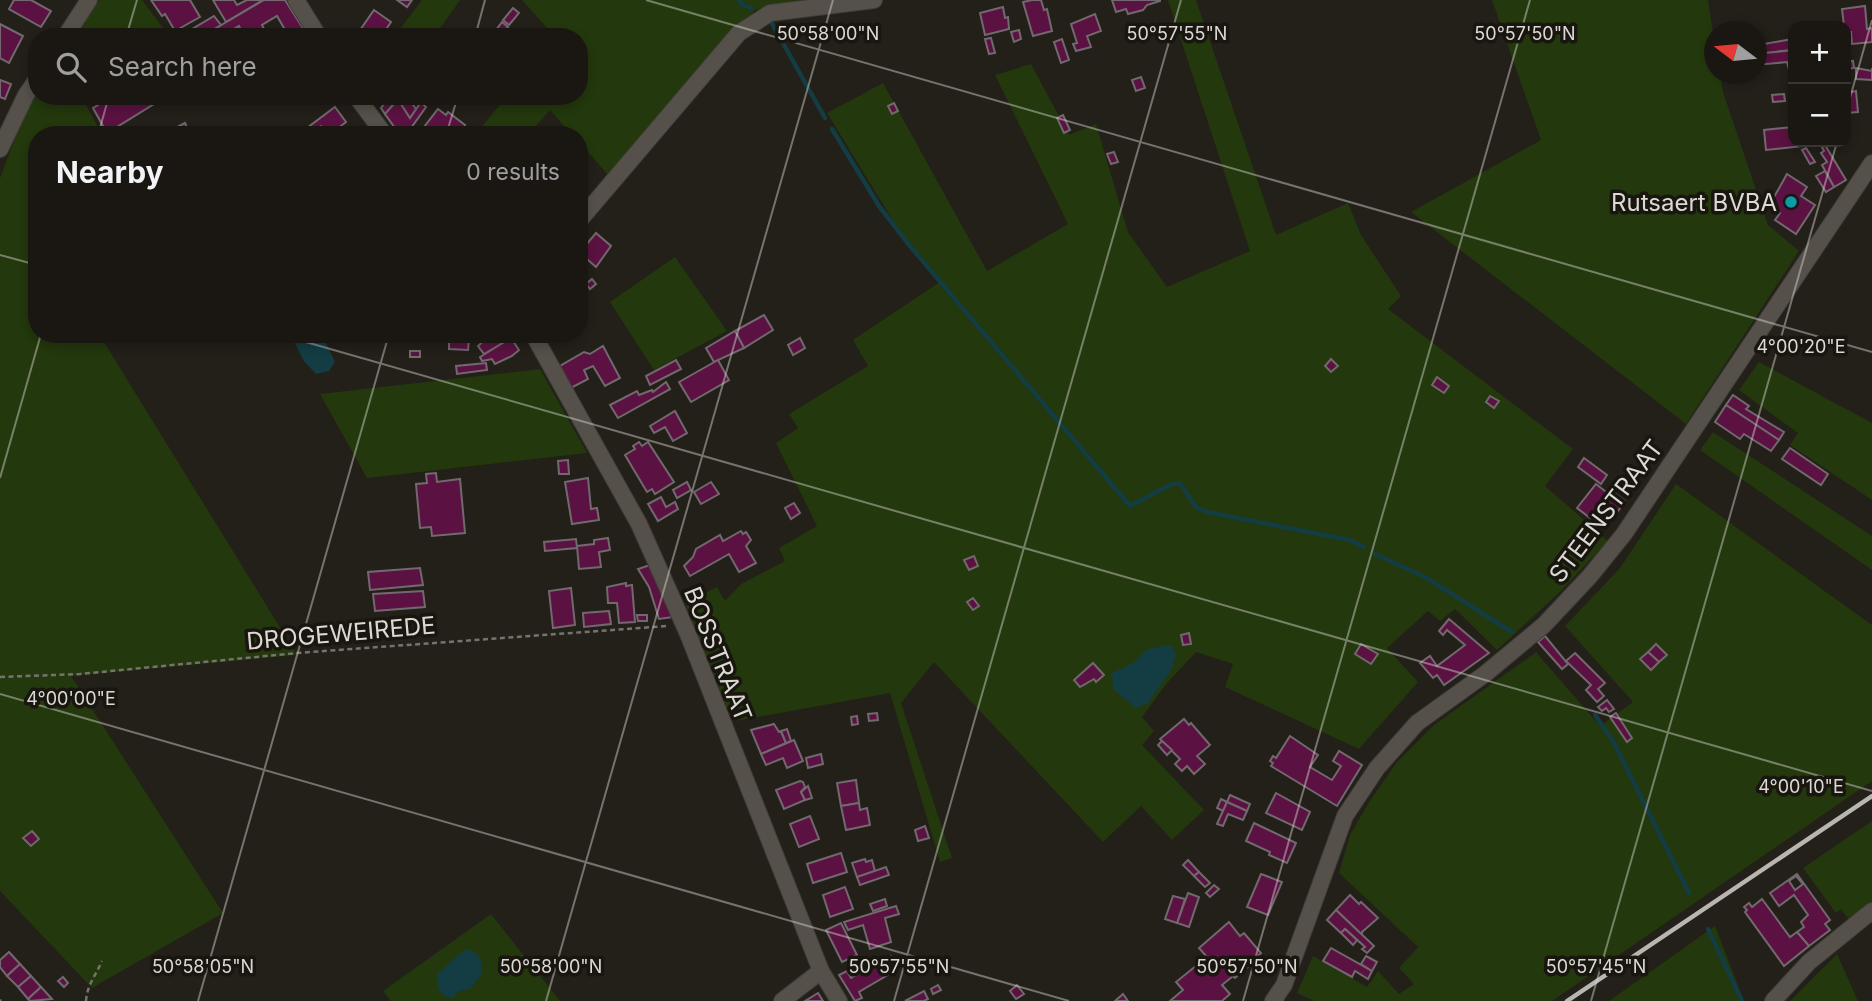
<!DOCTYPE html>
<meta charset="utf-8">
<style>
body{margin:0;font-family:Inter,sans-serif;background:#23201c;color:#f1f3f6}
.controls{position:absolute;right:21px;top:21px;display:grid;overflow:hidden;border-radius:14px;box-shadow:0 4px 10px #0003}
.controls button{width:63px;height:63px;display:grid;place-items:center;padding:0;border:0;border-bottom:2px solid #383633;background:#1a1713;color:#f1f3f6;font:35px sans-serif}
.compass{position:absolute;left:1704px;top:21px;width:63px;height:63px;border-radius:50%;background:#1a1713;box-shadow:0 4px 10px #0003;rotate:286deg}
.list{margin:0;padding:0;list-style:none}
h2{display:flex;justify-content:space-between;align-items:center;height:91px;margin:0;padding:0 28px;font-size:30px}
h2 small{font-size:23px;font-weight:400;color:#9f9fa0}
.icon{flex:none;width:38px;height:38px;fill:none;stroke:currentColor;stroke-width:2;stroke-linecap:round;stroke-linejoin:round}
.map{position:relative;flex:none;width:1872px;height:1001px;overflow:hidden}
.search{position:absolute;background:#1a1713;box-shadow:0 4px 10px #0003;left:28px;top:28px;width:560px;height:77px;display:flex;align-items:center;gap:18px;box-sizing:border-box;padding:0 24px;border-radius:28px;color:#9f9fa0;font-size:26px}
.panel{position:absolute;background:#1a1713;box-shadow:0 4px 10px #0003;left:28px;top:126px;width:560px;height:217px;border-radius:28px}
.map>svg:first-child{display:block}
.green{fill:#23380d}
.water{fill:#133d43}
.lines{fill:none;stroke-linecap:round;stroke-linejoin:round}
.stream{stroke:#133d43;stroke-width:4.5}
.building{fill:#5b1242;stroke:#71696d;stroke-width:2;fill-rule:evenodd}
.minor-casing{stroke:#3e3b37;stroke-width:18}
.path{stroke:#76736e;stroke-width:2.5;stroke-dasharray:5 3.5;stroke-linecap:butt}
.minor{stroke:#55514a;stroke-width:16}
.rail{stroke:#b9b6b2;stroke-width:4.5}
.ticks{fill:none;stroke:#dcd9d5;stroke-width:2;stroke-opacity:0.45}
.culture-dot{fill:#0f9aa8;stroke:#191610;stroke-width:2.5}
.labels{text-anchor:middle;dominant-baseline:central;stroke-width:7;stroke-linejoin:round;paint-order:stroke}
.poi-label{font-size:24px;fill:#dcd9d5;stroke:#191610;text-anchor:end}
.street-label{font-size:24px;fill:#dcd9d5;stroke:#191610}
.ticks-label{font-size:18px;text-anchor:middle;fill:#dcd9d5;stroke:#191610;stroke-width:7;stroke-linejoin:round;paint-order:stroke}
</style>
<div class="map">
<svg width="1872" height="1001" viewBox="0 0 1872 1001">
<rect width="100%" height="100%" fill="#231f19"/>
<g class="green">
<polygon points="99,0 142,0 170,37 76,37"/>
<polygon points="422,0 460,0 434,37 394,37"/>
<polygon points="522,0 798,0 755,10 609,176 579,142 579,135 572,135 550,110 528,135 475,135 507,96 579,96 579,37 555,37"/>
<polygon points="1168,0 1196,0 1276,235 1348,203 1361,235 1401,296 1388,309 1573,449 1545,486 1608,541 1560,592 1497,650 1455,609 1440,621 1428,611 1387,648 1418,682 1359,749 1225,687 1233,664 1196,652 1167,683 1142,717 1154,731 1142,745 1204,810 1172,840 1141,806 1103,842 934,662 901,703 952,858 940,862 890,693 730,722 685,603 717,587 725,601 741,584 785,561 779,548 817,526 776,443 798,428 789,414 868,366 853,340 940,282 900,232 827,113 883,83 987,271 1068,224 995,75 1031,64 1069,135 1096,124 1128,232 1167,287 1250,251"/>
<polygon points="1492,0 1708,0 1714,40 1714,74 1720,74 1723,92 1768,225 1799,251 1686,424 1411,212 1541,140"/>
<polygon points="37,94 37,96 100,96 86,105 102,135 37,135 37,334 99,334 297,655 71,676 223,913 92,988 0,891 0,178 26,109"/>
<polygon points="675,257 727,331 654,370 610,302"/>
<polygon points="1759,362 1872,423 1872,500 1790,445 1798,433 1739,390"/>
<polygon points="540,369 587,453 367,478 320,394"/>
<polygon points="1713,432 1872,536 1872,570 1700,450"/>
<polygon points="1676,484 1872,625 1872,781 1552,1001 1314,1001 1297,993 1313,956 1367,987 1378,971 1399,994 1414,984 1399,968 1418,947 1339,873 1350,835 1369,802 1397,762 1434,725 1536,652 1600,726 1633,702 1565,626 1620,568"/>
<polygon points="1872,821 1872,905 1850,921 1841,909 1836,913 1803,868"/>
<polygon points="491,914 560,1001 391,1001 383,991"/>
<polygon points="1715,926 1744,1001 1609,1001"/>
<polygon points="1837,954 1858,1001 1790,1001"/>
</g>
<g class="water">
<polygon points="290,334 322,334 335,362 329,371 316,374 304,361"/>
<polygon points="1169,645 1173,647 1176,655 1171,670 1148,703 1136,708 1113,689 1112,673 1133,663 1148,649"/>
<path d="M467,949C480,952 482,961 482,974L470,989L459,991L453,998C439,998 437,986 437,974C446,968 459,952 467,949Z"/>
</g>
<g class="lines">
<g class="stream">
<polyline points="739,0 743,5 751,8"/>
<polyline points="770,20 825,118"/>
<polyline points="832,129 879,206 910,246 1130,506 1172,484 1180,483 1196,507 1207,512 1350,540 1364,547"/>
<polyline points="1375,554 1425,577 1512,632"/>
<polyline points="1595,715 1613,741 1689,893"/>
<polyline points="1708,929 1742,1001"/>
</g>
</g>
<g class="building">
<polygon points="14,0 31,0 51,11 41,27 9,9"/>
<polygon points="151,0 190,0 200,17 175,31 165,14 162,16"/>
<polygon points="213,0 234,0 237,5 247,0 263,0 226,22"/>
<polygon points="264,0 285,0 306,33 300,37 285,37 288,35 277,16 262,25 268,37 244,37 239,26 220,37 201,37"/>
<polygon points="397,0 412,0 407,7"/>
<polygon points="1032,0 1041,0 1044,10 1047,9 1052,31 1033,36 1023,2"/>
<polygon points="1112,0 1160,0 1160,1 1147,5 1143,10 1128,14 1126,9 1116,12"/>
<polygon points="1865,6 1867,29 1872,28 1872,42 1852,44 1851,32 1846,32 1844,26 1842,9"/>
<polygon points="1003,7 1005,18 1008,17 1009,29 985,35 980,13"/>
<polygon points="513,8 519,13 509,25 503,20"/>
<polygon points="374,10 391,22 381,37 363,37 358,33"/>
<polygon points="1095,14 1101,31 1087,36 1091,47 1076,51 1073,44 1077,43 1071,24"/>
<polygon points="214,16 221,25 201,37 192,37 189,31"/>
<polygon points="502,22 508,27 498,37 494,33"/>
<polygon points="0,24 23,36 9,63 0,58"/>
<polygon points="1019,30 1021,39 1014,42 1011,32"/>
<polygon points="991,38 995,53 989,54 985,39"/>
<polygon points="1062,39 1069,60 1061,63 1054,42"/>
<polygon points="1793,39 1793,50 1756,54 1757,45"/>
<polygon points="1793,50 1793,69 1789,70 1787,62 1756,65 1756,54"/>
<polygon points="1853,61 1854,68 1846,69 1846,62"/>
<polygon points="1856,68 1872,71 1872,68 1872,80 1856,79"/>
<polygon points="1141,77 1145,88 1136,91 1132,80"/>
<polygon points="0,80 11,84 5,99 0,97"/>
<polygon points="1856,91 1858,112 1846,113 1846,93"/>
<polygon points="1784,94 1785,101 1773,102 1772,95"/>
<polygon points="113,96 167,96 107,133 93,108"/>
<polygon points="390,96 401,96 385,114 381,108"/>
<polygon points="401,96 410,96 401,104 410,118 421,102 426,107 406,135 400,135 385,114"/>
<polygon points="408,98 416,109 410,118 401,104"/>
<polygon points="894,103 898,111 892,114 888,106"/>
<polygon points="335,107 346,122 329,135 321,126 311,133 307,128"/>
<polygon points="438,109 446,115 448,112 465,125 465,129 460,135 427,135 421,131"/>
<polygon points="1063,115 1070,130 1064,133 1057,118"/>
<polygon points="185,123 188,130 178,135 162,135"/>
<polygon points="1793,127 1793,142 1812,142 1813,145 1766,150 1764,130"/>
<polygon points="1825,145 1846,180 1834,187 1822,165 1827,162 1821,153 1824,151 1822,147"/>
<polygon points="1806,148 1815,162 1810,164 1802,150"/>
<polygon points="1114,152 1118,162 1111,164 1107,154"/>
<polygon points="1825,171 1834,187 1826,192 1816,176"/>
<polygon points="1787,174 1807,187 1801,196 1815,205 1796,234 1775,220 1780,213 1769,206"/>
<polygon points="596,233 611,246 596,267 579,252 579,248 584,243 586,245"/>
<polygon points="592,279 596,284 590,289 586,284"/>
<polygon points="764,315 773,330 744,348 735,331"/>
<polygon points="735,331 744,348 714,362 706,348"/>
<polygon points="491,334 509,334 511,338 484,354 478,346"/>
<polygon points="511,338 519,350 512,356 495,364 492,359 482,361 480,357"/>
<polygon points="800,338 805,348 793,355 788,345"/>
<polygon points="449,339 469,340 468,350 449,349"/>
<polygon points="603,346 620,378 605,386 593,366 584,370 588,379 571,388 560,366 584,352 590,354"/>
<rect x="410" y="351" width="10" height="6"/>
<polygon points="1331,359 1338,366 1331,372 1325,366"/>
<polygon points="676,360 681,369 650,385 646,376"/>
<polygon points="718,360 729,380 691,402 679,382"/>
<polygon points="486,363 487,370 457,374 456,366"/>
<polygon points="1437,377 1449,386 1444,393 1432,385"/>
<polygon points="666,382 670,389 618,418 610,405 637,391 639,395 652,390 653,392"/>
<polygon points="1733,395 1749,406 1746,409 1784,432 1779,440 1726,405"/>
<polygon points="1490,396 1499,401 1494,408 1486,402"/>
<polygon points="1726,405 1779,440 1771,451 1744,434 1740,439 1715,422"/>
<polygon points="675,411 687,433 673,441 665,427 654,433 650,426"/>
<polygon points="639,442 642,446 648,442 674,482 655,494 652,489 647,492 625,455 635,449 633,446"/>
<polygon points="1790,448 1828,474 1821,485 1782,459"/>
<polygon points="1584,458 1607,475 1601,484 1578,467"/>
<polygon points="568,460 569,474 559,474 558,461"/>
<polygon points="436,473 437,482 460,479 465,533 432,536 431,527 420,528 416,484 427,483 426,474"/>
<polygon points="588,478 591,509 597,508 599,520 572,524 565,482"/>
<polygon points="687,482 691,490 677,498 673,490"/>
<polygon points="711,482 719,494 701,504 694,492"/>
<polygon points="1596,484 1610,495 1613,492 1625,501 1618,511 1607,503 1594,521 1577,508"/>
<polygon points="661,497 666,507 675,502 678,509 658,521 648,504"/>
<polygon points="794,503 800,513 791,519 785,508"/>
<polygon points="741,531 743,534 746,532 751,540 746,546 756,563 739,572 729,554 690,576 684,566 693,557 696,549 720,535 723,541"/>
<polygon points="608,538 610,550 599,552 601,567 579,569 577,546 594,544 594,540"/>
<polygon points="576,539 577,548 545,551 544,542"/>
<polygon points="974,556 978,566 969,570 964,560"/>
<polygon points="650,565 673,617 659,619 649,587 638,569"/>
<polygon points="420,568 423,585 370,590 368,572"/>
<polygon points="626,583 626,586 632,585 635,622 619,623 617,603 608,603 607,587"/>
<polygon points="571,588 575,625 553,628 549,591"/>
<polygon points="423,591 425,607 375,611 373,594"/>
<polygon points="973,598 979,606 973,610 967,602"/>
<polygon points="609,611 611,624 584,627 583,613"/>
<polygon points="637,615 647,615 647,621 638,621"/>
<polygon points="1449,619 1489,653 1444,685 1437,675 1433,678 1420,663 1430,656 1437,666 1465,645 1447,630 1443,635 1439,631"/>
<polygon points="1189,633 1191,644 1183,645 1181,635"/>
<polygon points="1545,636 1568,664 1562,669 1538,642"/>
<polygon points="1361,644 1378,654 1371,664 1355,654"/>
<polygon points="1656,644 1667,655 1659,662 1648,652"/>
<polygon points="1648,652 1659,662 1651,670 1640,659"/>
<polygon points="1575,653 1605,683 1598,689 1604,696 1597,702 1586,690 1591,685 1566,661"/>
<polygon points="1093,663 1104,675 1096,682 1094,679 1080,687 1074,680"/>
<polygon points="1607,700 1614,709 1609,712 1606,708 1602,711 1598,707"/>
<polygon points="877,713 878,720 869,721 868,714"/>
<polygon points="1616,713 1632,738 1627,742 1610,717"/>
<polygon points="857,716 858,724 852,725 851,717"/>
<polygon points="1184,719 1189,725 1191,723 1210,745 1197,756 1205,764 1194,774 1187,766 1182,771 1175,764 1180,759 1160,739"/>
<polygon points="774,724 779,732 781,731 786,743 761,754 751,730"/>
<polygon points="787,729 791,741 786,743 781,731"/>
<polygon points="1290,736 1318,755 1310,767 1332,780 1341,766 1333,761 1339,751 1362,765 1337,806 1271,766 1273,763 1270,761 1273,756 1276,758"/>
<polygon points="794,740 803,761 787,768 783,758 766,765 761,754"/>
<polygon points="1162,741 1172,750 1167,755 1158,745"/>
<polygon points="821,754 823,764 808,768 806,758"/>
<polygon points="856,780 859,803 841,806 837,783"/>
<polygon points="800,781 803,782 805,787 801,792 805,800 784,809 776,790"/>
<polygon points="808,786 812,798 805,800 801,792"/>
<polygon points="1276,793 1310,812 1302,830 1266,813"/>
<polygon points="1230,795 1250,804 1247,811 1227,802"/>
<polygon points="1221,799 1227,802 1223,811 1217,808"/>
<polygon points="1227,802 1247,811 1243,820 1228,814 1223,826 1217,824"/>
<polygon points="859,803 860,810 867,808 870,825 846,830 841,806"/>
<polygon points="810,816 819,839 799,847 790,824"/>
<polygon points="1254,823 1296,843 1287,863 1269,855 1270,852 1246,841"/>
<polygon points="925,826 929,838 918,841 915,830"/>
<polygon points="32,831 39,839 31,846 23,838"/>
<polygon points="841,853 847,872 813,883 807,864"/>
<polygon points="865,859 866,862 872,860 875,871 857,877 852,863"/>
<polygon points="1188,860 1199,872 1194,876 1183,865"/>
<polygon points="886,867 889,875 860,885 857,877"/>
<polygon points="1199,872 1210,883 1205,887 1194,876"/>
<polygon points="1261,874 1282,882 1268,915 1247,907"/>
<path d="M1797,874L1830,920L1825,924L1830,930L1809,946L1797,932L1804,927L1801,922L1808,915L1794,895L1779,906L1770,893ZM1796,876L1803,884L1795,890L1789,881Z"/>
<polygon points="1214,885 1219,889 1210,897 1206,893"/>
<polygon points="845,887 853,909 830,917 823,895"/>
<polygon points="1188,893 1199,897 1189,927 1177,923"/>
<polygon points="1350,895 1359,904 1361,902 1378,918 1362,932 1362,935 1336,910"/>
<polygon points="1173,896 1185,899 1177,923 1165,919"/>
<polygon points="885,899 887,906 873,911 870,904"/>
<polygon points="1762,899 1790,937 1797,932 1809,946 1784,966 1745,912 1747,910 1744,907 1749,903 1752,907"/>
<polygon points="896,906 899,914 885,918 891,942 870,949 863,925 848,930 844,922"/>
<polygon points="1336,910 1374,946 1367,953 1362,949 1365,947 1345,929 1341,933 1327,920"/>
<polygon points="1229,922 1240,936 1244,933 1261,953 1222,985 1230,994 1222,1001 1170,1001 1183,990 1176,982 1207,957 1199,948"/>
<polygon points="841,923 857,955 842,962 826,930"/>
<polygon points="1345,929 1357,940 1353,945 1341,933"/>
<polygon points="1331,948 1372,971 1368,979 1355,971 1352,977 1323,961"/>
<polygon points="9,952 20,964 7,976 0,967 0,960"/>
<polygon points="891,956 898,969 859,992 862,998 855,1001 839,975 847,971 851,978"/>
<polygon points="1366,956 1377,962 1372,971 1361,964"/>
<polygon points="1254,958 1256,960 1235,978 1233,976"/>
<polygon points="20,964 31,976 18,987 7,976"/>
<polygon points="31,976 41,987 28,999 18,987"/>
<polygon points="63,977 68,983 64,987 58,981"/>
<polygon points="938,985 941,990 933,994 931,989"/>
<polygon points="1017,985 1024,994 1016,999 1010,991"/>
<polygon points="41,987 52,999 30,1001 28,999"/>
<polygon points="924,991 928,999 924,1001 905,1001"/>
<polygon points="818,993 823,1001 805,1001"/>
<polygon points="1123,994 1128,1001 1115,1001"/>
</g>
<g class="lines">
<defs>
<g id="minor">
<polyline points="296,0 319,37"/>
<polyline points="65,37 89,0"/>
<polyline points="356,96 385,135"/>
<polyline points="0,149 26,95 37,79"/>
<polyline points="579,221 739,33 770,13 874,0"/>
<polyline points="533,334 639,524 688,634 821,971 839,1001"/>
<polyline points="782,1001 821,971"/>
<polyline points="1273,1001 1284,985 1345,816 1377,768 1417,723 1485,674 1544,625 1590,576 1624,534 1872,163"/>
<polyline points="1773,1001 1809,962 1872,911"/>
</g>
</defs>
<use href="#minor" class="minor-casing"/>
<g class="path">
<polyline points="0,677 80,674 297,653 667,626"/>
<polyline points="0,1000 1,1001"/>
<path d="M86,1001C87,985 96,975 102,961"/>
</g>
<use href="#minor" class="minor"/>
<polyline class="rail" points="1567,1001 1872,796"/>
</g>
<path class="ticks" d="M646,0L1872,352M126,37L137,0M475,37L485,0M1846,112L1872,20M98,135L109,96M446,135L458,96M0,255L37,265M278,334L1872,791M0,478L41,334M0,694L1069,1001M198,1001L389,334M546,1001L833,0M894,1001L1181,0M1243,1001L1530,0M1591,1001L1837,142"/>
<circle class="culture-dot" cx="1791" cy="202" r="7"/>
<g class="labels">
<g class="poi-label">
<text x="1777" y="202">Rutsaert BVBA</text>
</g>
<g class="street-label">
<text transform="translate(1606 511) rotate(-53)">STEENSTRAAT</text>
<text transform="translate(341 633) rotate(-5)">DROGEWEIREDE</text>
<text transform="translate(718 654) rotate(68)">BOSSTRAAT</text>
</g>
</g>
<g class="ticks-label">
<text x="828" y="40">50°58'00"N</text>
<text x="1177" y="40">50°57'55"N</text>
<text x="1525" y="40">50°57'50"N</text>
<text x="1801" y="353">4°00'20"E</text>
<text x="71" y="705">4°00'00"E</text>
<text x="1801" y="793">4°00'10"E</text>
<text x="203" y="973">50°58'05"N</text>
<text x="551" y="973">50°58'00"N</text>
<text x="899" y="973">50°57'55"N</text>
<text x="1247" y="973">50°57'50"N</text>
<text x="1596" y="973">50°57'45"N</text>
</g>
</svg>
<div class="controls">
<button>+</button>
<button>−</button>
</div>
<svg class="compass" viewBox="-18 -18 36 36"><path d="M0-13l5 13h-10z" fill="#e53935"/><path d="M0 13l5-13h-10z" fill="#9f9fa0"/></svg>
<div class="search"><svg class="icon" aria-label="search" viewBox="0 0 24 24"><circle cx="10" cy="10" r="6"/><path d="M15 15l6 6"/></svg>Search here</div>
<section class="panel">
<h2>Nearby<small>0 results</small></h2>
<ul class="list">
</ul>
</section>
</div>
